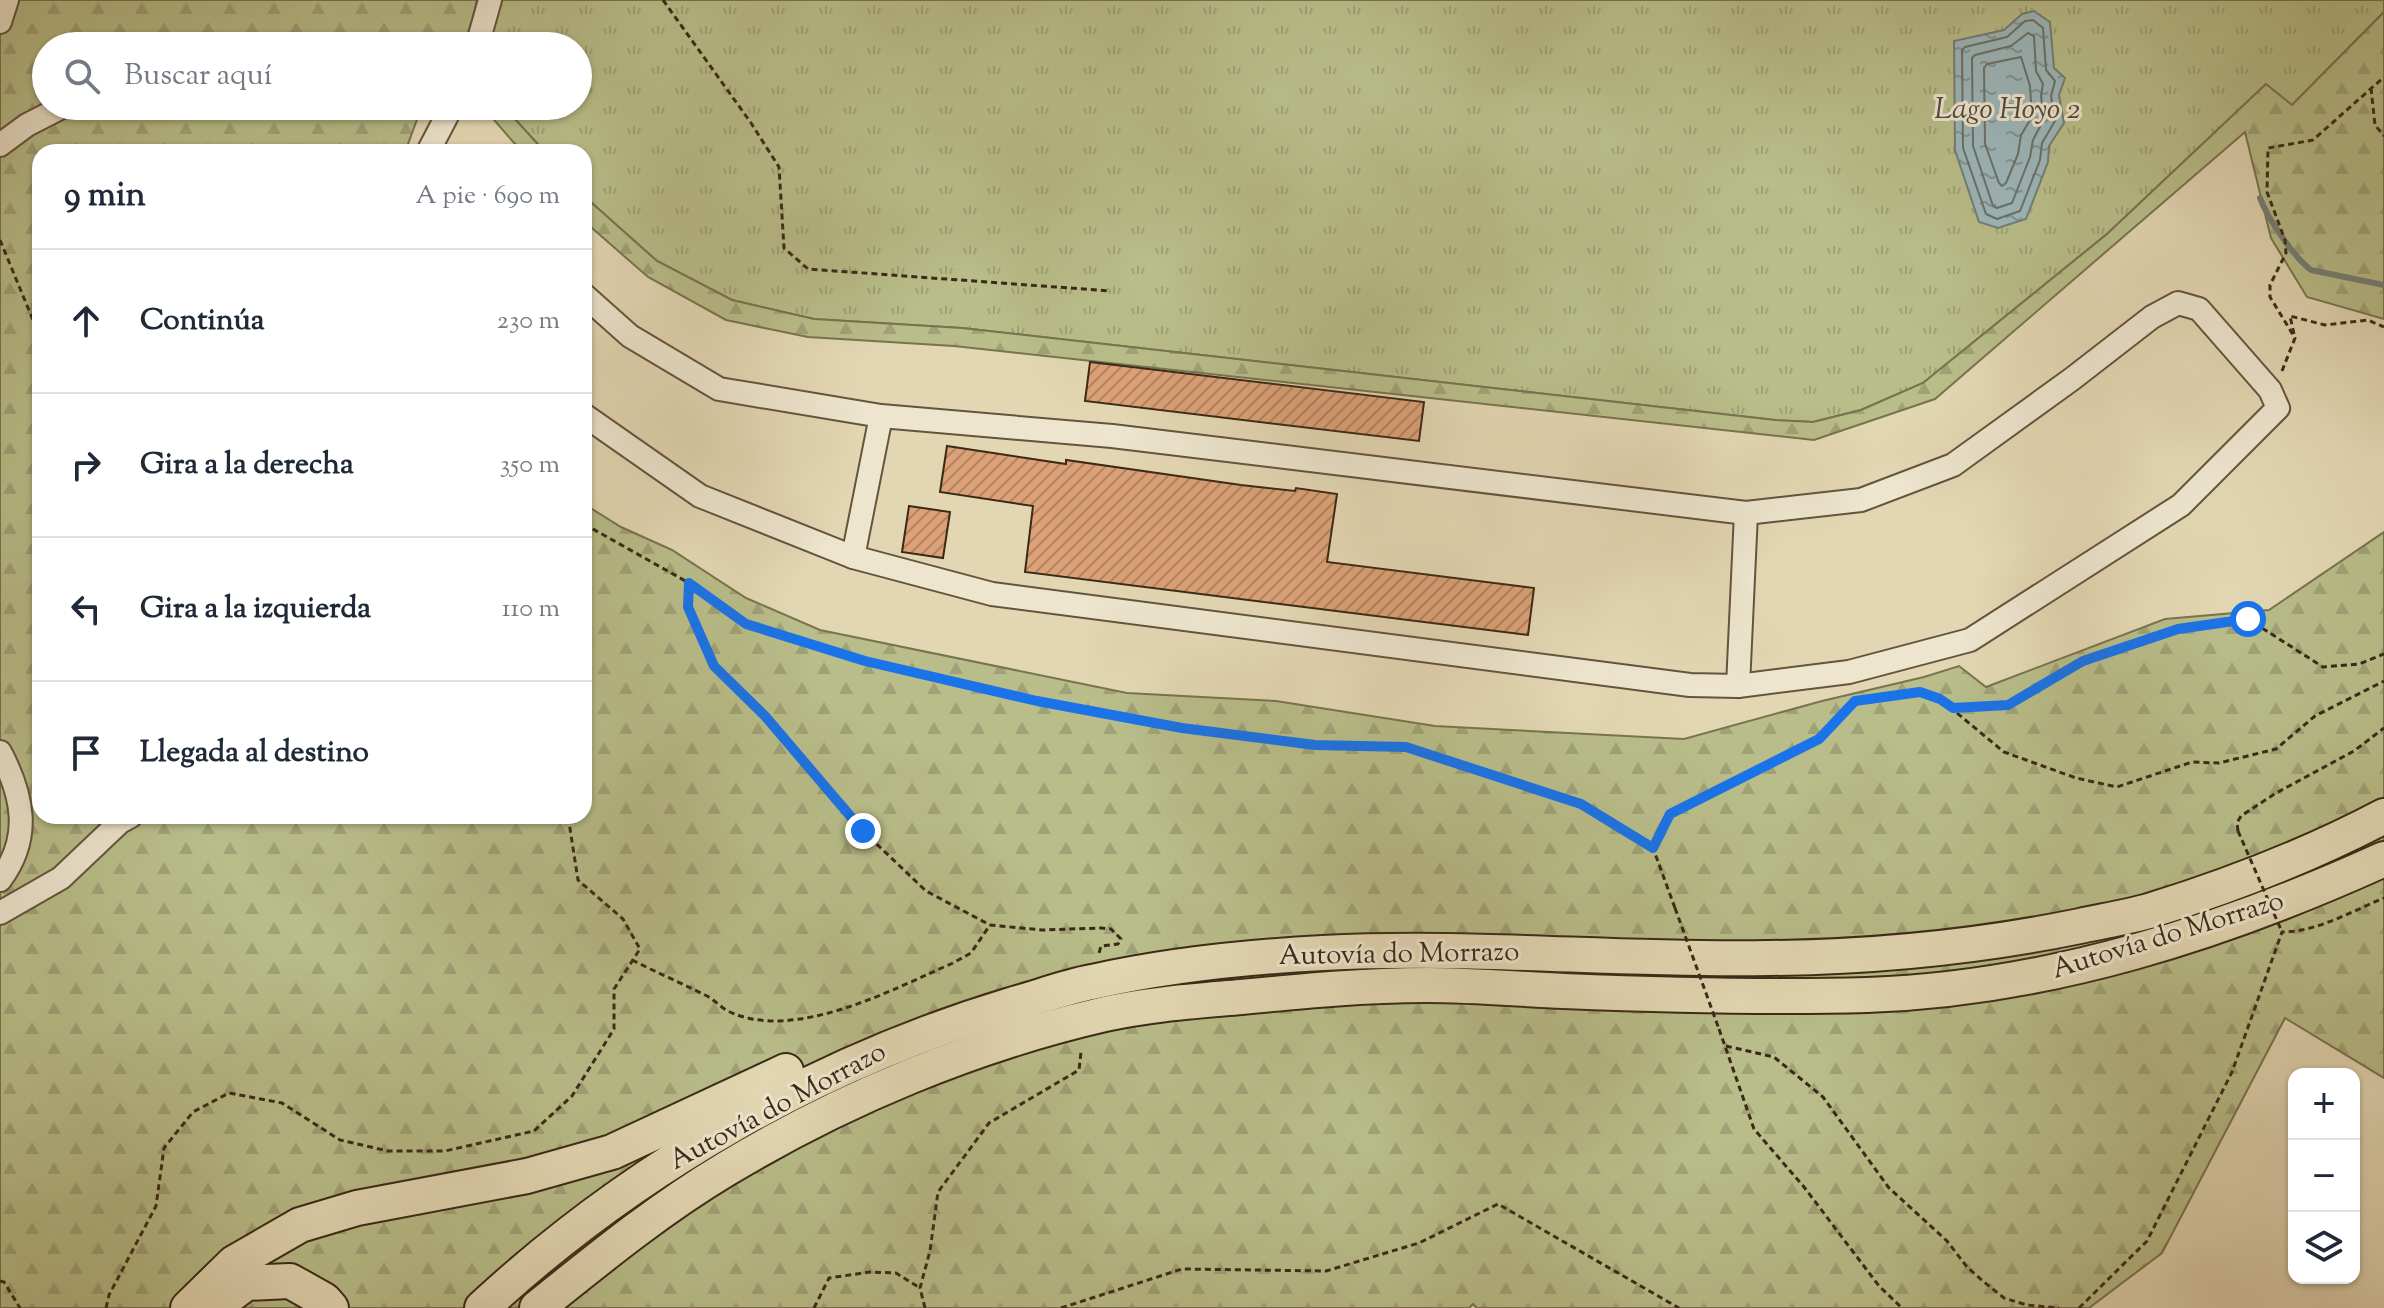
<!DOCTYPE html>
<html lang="es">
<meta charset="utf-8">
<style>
body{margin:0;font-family:"Sorts Mill Goudy",serif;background:#f6f6f7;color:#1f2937}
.controls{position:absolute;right:24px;bottom:24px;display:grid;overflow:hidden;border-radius:16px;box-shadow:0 2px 6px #0004}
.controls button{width:72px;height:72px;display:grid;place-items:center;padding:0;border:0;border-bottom:2px solid #e0e1e3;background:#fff;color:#1f2937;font:40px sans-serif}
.stop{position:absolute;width:24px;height:24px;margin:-18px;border:6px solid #1a73e8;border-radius:50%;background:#fff}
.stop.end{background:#1a73e8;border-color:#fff;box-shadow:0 2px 8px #0008}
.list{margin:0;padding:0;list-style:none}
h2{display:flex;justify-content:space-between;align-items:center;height:104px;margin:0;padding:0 32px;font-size:34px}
h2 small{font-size:26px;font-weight:400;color:#747a83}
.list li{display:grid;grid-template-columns:52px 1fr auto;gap:24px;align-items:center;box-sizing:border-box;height:144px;padding:0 32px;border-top:2px solid #e0e1e3}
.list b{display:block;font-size:30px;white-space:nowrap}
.list em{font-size:26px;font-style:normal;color:#747a83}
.icon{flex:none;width:44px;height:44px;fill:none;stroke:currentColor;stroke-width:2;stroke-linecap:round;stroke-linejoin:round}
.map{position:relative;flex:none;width:2384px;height:1308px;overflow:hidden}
.search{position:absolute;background:#fff;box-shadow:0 2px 6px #0004;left:32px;top:32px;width:560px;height:88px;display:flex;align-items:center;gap:20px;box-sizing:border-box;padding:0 28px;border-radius:44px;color:#747a83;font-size:30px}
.panel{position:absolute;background:#fff;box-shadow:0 2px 6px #0004;left:32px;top:144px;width:560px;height:680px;border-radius:24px}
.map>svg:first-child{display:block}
.grass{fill:url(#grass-tufts);stroke:#797350;stroke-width:2}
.forest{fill:url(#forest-firs);stroke:#797350;stroke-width:2}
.water{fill:url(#water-ripples);stroke:#757e78;stroke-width:2}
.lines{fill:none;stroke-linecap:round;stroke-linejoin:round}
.shore{stroke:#6b7068;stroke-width:2}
.stream{stroke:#757e78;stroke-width:6}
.building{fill:url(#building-hatch);stroke:#3a2917;stroke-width:2}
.minor-casing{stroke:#64543e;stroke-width:26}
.highway-casing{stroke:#3a2917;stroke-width:38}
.path{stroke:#3a2917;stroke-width:3;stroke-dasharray:6 4;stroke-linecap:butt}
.minor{stroke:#ede5ce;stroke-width:22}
.highway{stroke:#e3d7b3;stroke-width:34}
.path-bridge{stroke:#3a2917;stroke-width:3;stroke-dasharray:6 4;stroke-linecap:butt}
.route{stroke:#1a73e8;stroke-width:10}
.labels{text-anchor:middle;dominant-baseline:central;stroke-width:6;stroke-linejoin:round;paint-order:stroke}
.street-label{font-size:28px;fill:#3a2917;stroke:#ede5ce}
.water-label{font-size:30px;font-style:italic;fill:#524c40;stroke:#ede5ce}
</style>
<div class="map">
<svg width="2384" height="1308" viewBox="0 0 2384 1308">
<defs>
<pattern id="grass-tufts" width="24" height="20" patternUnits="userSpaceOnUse" patternTransform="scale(2)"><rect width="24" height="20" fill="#b8bd89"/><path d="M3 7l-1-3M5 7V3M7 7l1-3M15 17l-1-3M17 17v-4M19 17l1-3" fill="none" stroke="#9fa276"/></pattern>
<pattern id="forest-firs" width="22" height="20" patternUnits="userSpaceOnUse" patternTransform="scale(2)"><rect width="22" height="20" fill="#b8bd89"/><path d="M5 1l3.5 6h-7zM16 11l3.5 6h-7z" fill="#9fa276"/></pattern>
<pattern id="water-ripples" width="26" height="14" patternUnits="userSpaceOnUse" patternTransform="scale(2)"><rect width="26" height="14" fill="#9cb6b9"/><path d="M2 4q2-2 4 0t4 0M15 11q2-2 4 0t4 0" fill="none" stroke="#809495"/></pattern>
<pattern id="building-hatch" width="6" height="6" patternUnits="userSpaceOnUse" patternTransform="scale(2)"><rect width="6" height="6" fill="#dca177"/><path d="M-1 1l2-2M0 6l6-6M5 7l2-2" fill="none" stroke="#b38361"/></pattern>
</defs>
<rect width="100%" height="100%" fill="#e3d7b3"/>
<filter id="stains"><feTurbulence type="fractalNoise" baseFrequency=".0025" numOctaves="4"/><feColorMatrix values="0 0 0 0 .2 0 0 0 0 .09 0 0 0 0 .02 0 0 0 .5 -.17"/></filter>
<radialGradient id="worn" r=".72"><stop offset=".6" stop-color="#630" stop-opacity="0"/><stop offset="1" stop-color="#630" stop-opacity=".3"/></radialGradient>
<polygon class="grass" points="477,0 2384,0 2384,12 2291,106 2265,85 2107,234 1923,383 1861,410 1813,422 1775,420 962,328 814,319 732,300 657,261 584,196 584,152 545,152 503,106 578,106 578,46 466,46"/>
<g class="forest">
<polygon points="0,0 477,0 466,46 46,46 46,106 422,106 405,152 40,152 40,816 584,816 584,504 621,527 672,550 746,598 820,630 1127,693 1276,701 1435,726 1684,739 1822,701 1924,677 1959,666 1986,687 2165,619 2269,610 2384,532 2384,1078 2285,1018 2162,1253 2089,1308 1477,1308 1473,1304 1469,1308 0,1308"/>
<polygon points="2384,12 2384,319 2307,297 2271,238 2245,132 1935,399 1814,440 954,346 808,337 726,320 648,277 584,221 584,196 657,261 732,300 814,319 962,328 1775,420 1813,422 1861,410 1923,383 2107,234 2266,84 2292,105"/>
<polygon points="482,106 503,106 545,152 522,152"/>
</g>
<polygon class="water" points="2034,11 2050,22 2054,68 2065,78 2059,95 2064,123 2049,146 2048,162 2026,219 1998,228 1979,222 1955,150 1954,41 2004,30 2022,14"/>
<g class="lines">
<g class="shore">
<polygon points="2033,20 2043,28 2046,70 2055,81 2051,96 2055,121 2042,143 2040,160 2020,211 1997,219 1986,214 1963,148 1962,50 1965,47 2007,37 2025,21"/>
<polygon points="2028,33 2034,36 2036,71 2043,84 2041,96 2044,119 2033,140 2030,157 2012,203 1997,208 1993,206 1973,146 1972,58 1975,55 2011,46"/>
<polygon points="2021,57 2030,86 2032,117 2021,135 2018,154 2006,183 2002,186 1999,183 1985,144 1984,68 1987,64"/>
</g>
<path class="stream" d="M2260,198C2268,219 2293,256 2311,270L2384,285"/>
</g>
<g class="building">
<polygon points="1090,362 1424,402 1419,441 1085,401"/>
<polygon points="947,446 1066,464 1066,460 1241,485 1295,491 1296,488 1337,494 1327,562 1534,588 1528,635 1025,572 1033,506 940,492"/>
<polygon points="909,506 950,512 943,558 902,552"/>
</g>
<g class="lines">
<defs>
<g id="minor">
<polyline points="0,22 7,0"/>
<polyline points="477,46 490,0"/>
<polyline points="0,145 27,125 64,106"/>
<polyline points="428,152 452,106"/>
<polyline points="584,295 630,336 719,389 881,416 1112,436 1746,513 1861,500 1953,465 2072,379 2152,317 2178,303 2199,309 2270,390 2278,408 2181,505 1970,640 1849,672 1738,686 1690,685 992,594 853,557 881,416"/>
<polyline points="584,415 700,496 853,557"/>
<polyline points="1738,686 1746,513"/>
<path d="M0,752C23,795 32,838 0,880"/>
<polyline points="0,913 61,878 120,822 131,816"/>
</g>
<g id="highway">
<polyline points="188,1308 234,1263 300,1225 357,1208 527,1176 612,1152 786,1071"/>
<polyline points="213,1308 246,1283 290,1281 324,1300 331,1308"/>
<path d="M482,1308C633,1168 817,1063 1014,1004C1040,997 1065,987 1092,982C1168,965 1245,957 1323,953C1471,945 1620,961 1768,958C1873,957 1977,947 2080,926C2103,921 2127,917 2149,911C2230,886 2310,855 2384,816"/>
<path d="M537,1308C598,1259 659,1209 726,1169C842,1099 974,1044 1105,1014C1150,1004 1196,1001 1241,997C1303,991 1365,985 1427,985C1472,985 1518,989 1564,991C1664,995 1766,998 1867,995C2047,989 2221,933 2384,859"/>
</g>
</defs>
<use href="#minor" class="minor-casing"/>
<use href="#highway" class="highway-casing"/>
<g class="path">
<polyline points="663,0 751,123 779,167 784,248 808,269 1111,291"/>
<polyline points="2371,88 2375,125 2384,136"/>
<polyline points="0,240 40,337"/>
<polyline points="2294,334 2290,316 2325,325 2368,320 2384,327"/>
<polyline points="2282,371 2295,338 2270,297 2270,285 2286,253 2285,240 2267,192 2268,148 2313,140 2384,77"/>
<polyline points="584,524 689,583 746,624 865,661 1037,701 1182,728 1315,745 1406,747 1581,804 1653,848"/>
<polyline points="689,583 688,607 714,666 765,716 863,831 926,891 990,925 1042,930 1101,928 1111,929 1121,939 1118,944 1101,946 1099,953"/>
<polyline points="1953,708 2008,705 2083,661 2178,629 2248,619 2323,667 2359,664 2384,654"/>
<polyline points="2238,831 2237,823 2241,816 2276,793 2354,751 2384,728"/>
<polyline points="1675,908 1653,848 1670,814 1819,739 1855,701 1920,692 1940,699 2004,752 2076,778 2117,787 2192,762 2219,763 2276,749 2315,716 2384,681"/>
<path d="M632,960C656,972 681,983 705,995C714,999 721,1008 730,1012C796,1042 893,989 953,963L971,953L990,925"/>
<polyline points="1719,1029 1754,1129 1804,1187 1879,1286 1902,1308"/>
<polyline points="1726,1046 1774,1057 1823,1097 1889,1188 1947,1241 1967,1267 1984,1282 2004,1298 2027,1305 2059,1308"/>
<polyline points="0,1281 4,1282 20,1308"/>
<polyline points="106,1308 109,1295 156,1206 164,1148 193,1112 229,1093 282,1103 340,1140 388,1151 445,1151 534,1131 572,1096 614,1029 614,989 640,949 623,919 578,880 568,816"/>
<polyline points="814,1308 829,1278 870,1272 896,1273 920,1288"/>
<polyline points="925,1308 920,1288 930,1251 938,1192 989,1123 1079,1070 1081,1052"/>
<polyline points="1061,1308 1182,1269 1326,1271 1419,1243 1498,1204 1679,1308"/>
<path d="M2079,1308L2147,1241L2232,1072L2282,932C2317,932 2352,911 2384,898"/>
</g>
<use href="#minor" class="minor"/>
<use href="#highway" class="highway"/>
<g class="path-bridge">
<polyline points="2238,831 2282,932"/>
<polyline points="1675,908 1719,1029"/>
</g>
</g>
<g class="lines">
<polyline class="route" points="863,831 765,716 714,666 688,607 689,583 746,624 865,661 1037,701 1182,728 1315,745 1406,747 1581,804 1653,848 1670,814 1819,739 1855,701 1920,692 1940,699 1953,708 2008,705 2083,661 2178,629 2248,619"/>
</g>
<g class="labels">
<g class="street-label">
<text transform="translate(2168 936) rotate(-17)">Autovía do Morrazo</text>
<text transform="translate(1399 955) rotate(-1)">Autovía do Morrazo</text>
<text transform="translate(778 1107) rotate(-28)">Autovía do Morrazo</text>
</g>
<g class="water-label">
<text x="2007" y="110">Lago Hoyo 2</text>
</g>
</g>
<rect width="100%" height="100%" filter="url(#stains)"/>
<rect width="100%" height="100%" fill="url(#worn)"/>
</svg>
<div class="controls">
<button>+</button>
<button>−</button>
<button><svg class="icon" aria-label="layers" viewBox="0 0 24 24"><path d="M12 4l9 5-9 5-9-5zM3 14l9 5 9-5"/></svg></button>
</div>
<div class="stop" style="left:2248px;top:619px"></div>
<div class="stop end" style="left:863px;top:831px"></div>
<div class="search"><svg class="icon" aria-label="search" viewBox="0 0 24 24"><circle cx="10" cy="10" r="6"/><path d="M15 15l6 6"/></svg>Buscar aquí</div>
<section class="panel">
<h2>9 min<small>A pie · 690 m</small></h2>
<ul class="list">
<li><svg class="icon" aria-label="ahead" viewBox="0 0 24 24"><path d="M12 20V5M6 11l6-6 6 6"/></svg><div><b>Continúa</b></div><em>230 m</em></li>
<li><svg class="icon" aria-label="right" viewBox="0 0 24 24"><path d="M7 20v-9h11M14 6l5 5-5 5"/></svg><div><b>Gira a la derecha</b></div><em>350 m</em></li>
<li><svg class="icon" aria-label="left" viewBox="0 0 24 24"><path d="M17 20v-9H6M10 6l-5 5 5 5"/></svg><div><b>Gira a la izquierda</b></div><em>110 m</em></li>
<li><svg class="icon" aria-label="arrive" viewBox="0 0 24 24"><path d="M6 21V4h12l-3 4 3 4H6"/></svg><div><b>Llegada al destino</b></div></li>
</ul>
</section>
</div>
